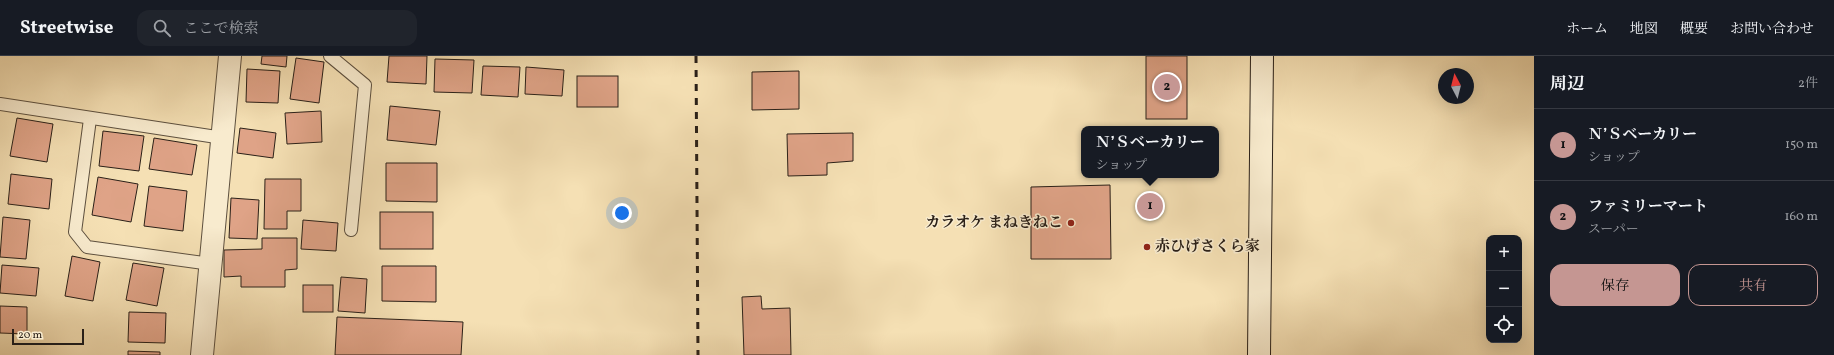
<!DOCTYPE html>
<html lang="ja">
<meta charset="utf-8">
<style>
body{margin:0;font-family:Vollkorn,"Noto Serif JP",serif;background:#20242c;color:#f1f3f6}
.controls{position:absolute;right:12px;bottom:12px;display:grid;overflow:hidden;border-radius:8px;box-shadow:0 4px 16px #0002}
.controls button{width:36px;height:36px;display:grid;place-items:center;padding:0;border:0;border-bottom:1px solid #363941;background:#171b24;color:#f1f3f6;font:20px sans-serif}
.compass{position:absolute;left:1438px;top:12px;width:36px;height:36px;border-radius:50%;background:#171b24;box-shadow:0 4px 16px #0002;rotate:353deg}
.scale{position:absolute;left:12px;bottom:10px;width:72px;box-sizing:border-box;padding-left:4px;border:2px solid #2a2018;border-top:0;font-size:11px;line-height:14px;white-space:nowrap;color:#2a2018;-webkit-text-stroke:3px #f8ebce;paint-order:stroke}
.you{position:absolute;left:622px;top:157px;width:14px;height:14px;margin:-10px;border:3px solid #fff;border-radius:50%;background:#1a73e8;box-shadow:0 0 0 6px #1a73e833}
.badge{display:grid;place-items:center;width:26px;height:26px;border-radius:50%;background:#c59692;color:#111;font-size:13px;font-weight:700}
.pin{position:absolute;translate:-50% -50%;border:2px solid #fff;box-shadow:0 1px 4px #0006}
.popup{position:absolute;left:1081px;top:70px;width:138px;height:52px;box-sizing:border-box;display:grid;place-content:center;border-radius:8px;background:#171b24;filter:drop-shadow(0 1px 3px #0005);font-size:13px;white-space:nowrap;color:#9ea1a6}
.popup b{font-size:15px;color:#f1f3f6}
.popup::after{content:'';position:absolute;left:50%;top:100%;margin-left:-8px;border:8px solid transparent;border-top-color:#171b24}
.list{margin:0;padding:0;list-style:none}
h2{display:flex;justify-content:space-between;align-items:center;height:52px;margin:0;padding:0 16px;font-size:17px}
h2 small{font-size:13px;font-weight:400;color:#9ea1a6}
.list li{display:grid;grid-template-columns:26px 1fr auto;gap:12px;align-items:center;box-sizing:border-box;height:72px;padding:0 16px;border-top:1px solid #363941}
.list b{display:block;font-size:15px;white-space:nowrap}
.list p{margin:0;font-size:13px;white-space:nowrap;color:#9ea1a6}
.list em{font-size:13px;font-style:normal;color:#9ea1a6}
.actions{display:flex;gap:8px;padding:12px 16px}
.actions a{flex:1;padding:9px 0;border:1px solid #c59692;border-radius:12px;text-align:center;font-size:14px;color:#c59692}
.actions .main{background:#c59692;color:#111}
.icon{flex:none;width:22px;height:22px;fill:none;stroke:currentColor;stroke-width:2;stroke-linecap:round;stroke-linejoin:round}
.map{position:relative;flex:none;width:1534px;height:299px;overflow:hidden}
header{display:flex;align-items:center;gap:24px;box-sizing:border-box;height:56px;padding:0 20px;background:#171b24;border-bottom:1px solid #363941}
header strong{font-size:19px}
nav{display:flex;gap:22px;margin-inline-start:auto;font-size:14px}
.search{width:280px;height:36px;background:#20242c;display:flex;align-items:center;gap:10px;box-sizing:border-box;padding:0 14px;border-radius:12px;color:#9ea1a6;font-size:15px}
main{display:flex}
aside{flex:1;background:#171b24}
.map>svg:first-child{display:block}
.building{fill:#dfa387;stroke:#2a2018}
.lines{fill:none;stroke-linecap:round;stroke-linejoin:round}
.lane-casing{stroke:#5d503f;stroke-width:14}
.street-casing{stroke:#5d503f;stroke-width:24}
.secondary-casing{stroke:#2a2018;stroke-width:24}
.lane{stroke:#f8ebce;stroke-width:12}
.street{stroke:#f8ebce;stroke-width:22}
.secondary{stroke:#f8ebce;stroke-width:22}
.rail{stroke:#2a2018;stroke-width:3;stroke-dasharray:7 7;stroke-linecap:butt}
.poi-dot{fill:#8f2418;stroke:#f8ebce;stroke-width:1.5}
.labels{text-anchor:middle;dominant-baseline:central;stroke-width:3;stroke-linejoin:round;paint-order:stroke}
.poi-label{font-size:15px;font-weight:bold;fill:#2a2018;stroke:#f8ebce;text-anchor:end}
</style>
<header>
<strong>Streetwise</strong>
<div class="search"><svg class="icon" aria-label="search" viewBox="0 0 24 24"><circle cx="10" cy="10" r="6"/><path d="M15 15l6 6"/></svg>ここで検索</div>
<nav><a>ホーム</a><a>地図</a><a>概要</a><a>お問い合わせ</a></nav>
</header>
<main>
<div class="map">
<svg width="1534" height="299" viewBox="0 0 1534 299">
<rect width="100%" height="100%" fill="#f5e0b4"/>
<filter id="stains"><feTurbulence type="fractalNoise" baseFrequency=".005" numOctaves="4"/><feColorMatrix values="0 0 0 0 .2 0 0 0 0 .09 0 0 0 0 .02 0 0 0 .5 -.17"/></filter>
<radialGradient id="worn" r=".72"><stop offset=".6" stop-color="#630" stop-opacity="0"/><stop offset="1" stop-color="#630" stop-opacity=".3"/></radialGradient>
<g class="building">
<polygon points="262,0 287,0 286,11 261,8"/>
<polygon points="389,0 427,0 426,28 387,26"/>
<rect x="1146" y="0" width="41" height="63"/>
<polygon points="296,2 324,6 319,47 290,43"/>
<polygon points="435,3 474,4 472,37 434,36"/>
<polygon points="483,10 520,11 518,41 481,39"/>
<polygon points="526,11 564,14 562,40 525,38"/>
<polygon points="247,13 280,15 278,47 246,46"/>
<polygon points="799,15 799,53 752,54 752,16"/>
<rect x="577" y="20" width="41" height="31"/>
<polygon points="390,50 440,55 436,89 387,84"/>
<polygon points="321,55 322,86 287,88 285,57"/>
<polygon points="17,62 53,68 47,106 10,100"/>
<polygon points="240,72 276,77 273,102 237,97"/>
<polygon points="103,75 144,80 139,115 99,110"/>
<polygon points="853,77 853,105 827,107 827,119 788,120 787,78"/>
<polygon points="154,82 197,89 192,119 149,113"/>
<polygon points="386,107 437,107 437,146 386,145"/>
<polygon points="11,118 52,123 49,153 8,148"/>
<polygon points="98,121 138,128 131,166 92,159"/>
<polygon points="265,123 301,123 301,155 287,155 287,173 264,173"/>
<polygon points="1110,129 1111,203 1031,203 1031,131"/>
<polygon points="149,130 187,135 183,175 144,170"/>
<polygon points="231,142 259,144 257,183 229,182"/>
<rect x="380" y="156" width="53" height="37"/>
<polygon points="3,161 30,164 26,203 0,201"/>
<polygon points="303,164 338,167 336,195 301,193"/>
<polygon points="262,182 297,182 297,213 285,214 285,231 241,231 241,220 224,221 224,194 262,193"/>
<polygon points="72,200 100,206 93,245 65,240"/>
<polygon points="133,207 164,212 157,250 126,244"/>
<polygon points="2,209 39,212 36,240 0,237"/>
<polygon points="382,210 436,210 436,246 382,245"/>
<polygon points="341,221 367,223 365,257 338,255"/>
<rect x="303" y="229" width="30" height="27"/>
<polygon points="761,240 762,253 790,252 791,299 744,299 742,241"/>
<polygon points="0,250 27,251 27,278 0,277"/>
<polygon points="129,256 166,257 165,287 128,286"/>
<polygon points="337,261 463,266 461,299 335,299"/>
<polygon points="128,295 160,296 160,299 128,299"/>
</g>
<g class="lines">
<defs>
<g id="lane">
<polyline points="330,0 365,29 351,174"/>
<polyline points="0,48 223,82"/>
<polyline points="90,63 75,176 87,191 211,208"/>
</g>
<polyline id="street" points="202,299 230,0"/>
<polyline id="secondary" points="1259,299 1262,0"/>
</defs>
<use href="#lane" class="lane-casing"/>
<use href="#street" class="street-casing"/>
<use href="#secondary" class="secondary-casing"/>
<use href="#lane" class="lane"/>
<use href="#street" class="street"/>
<use href="#secondary" class="secondary"/>
<polyline class="rail" points="696,0 698,299"/>
</g>
<g class="poi-dot">
<circle cx="1071" cy="167" r="4"/>
<circle cx="1147" cy="191" r="4"/>
</g>
<g class="labels">
<g class="poi-label">
<text x="1063" y="167">カラオケ まねきねこ</text>
<text x="1155" y="191" text-anchor="start">赤ひげさくら家</text>
</g>
</g>
<rect width="100%" height="100%" filter="url(#stains)"/>
<rect width="100%" height="100%" fill="url(#worn)"/>
</svg>
<div class="controls">
<button>+</button>
<button>−</button>
<button><svg class="icon" aria-label="locate" viewBox="0 0 24 24"><circle cx="12" cy="12" r="6"/><path d="M12 2v4M12 18v4M2 12h4M18 12h4"/></svg></button>
</div>
<svg class="compass" viewBox="-18 -18 36 36"><path d="M0-13l5 13h-10z" fill="#e53935"/><path d="M0 13l5-13h-10z" fill="#9ea1a6"/></svg>
<div class="scale">20 m</div>
<div class="you"></div>
<div class="pin badge" style="left:1150px;top:150px">1</div>
<div class="popup"><b>Ｎ’Ｓベーカリー</b>ショップ</div>
<div class="pin badge" style="left:1167px;top:31px">2</div>
</div>
<aside>
<h2>周辺<small>2件</small></h2>
<ul class="list">
<li><span class="badge">1</span><div><b>Ｎ’Ｓベーカリー</b><p>ショップ</p></div><em>150 m</em></li>
<li><span class="badge">2</span><div><b>ファミリーマート</b><p>スーパー</p></div><em>160 m</em></li>
</ul>
<div class="actions"><a class="main">保存</a><a>共有</a></div>
</aside>
</main>
